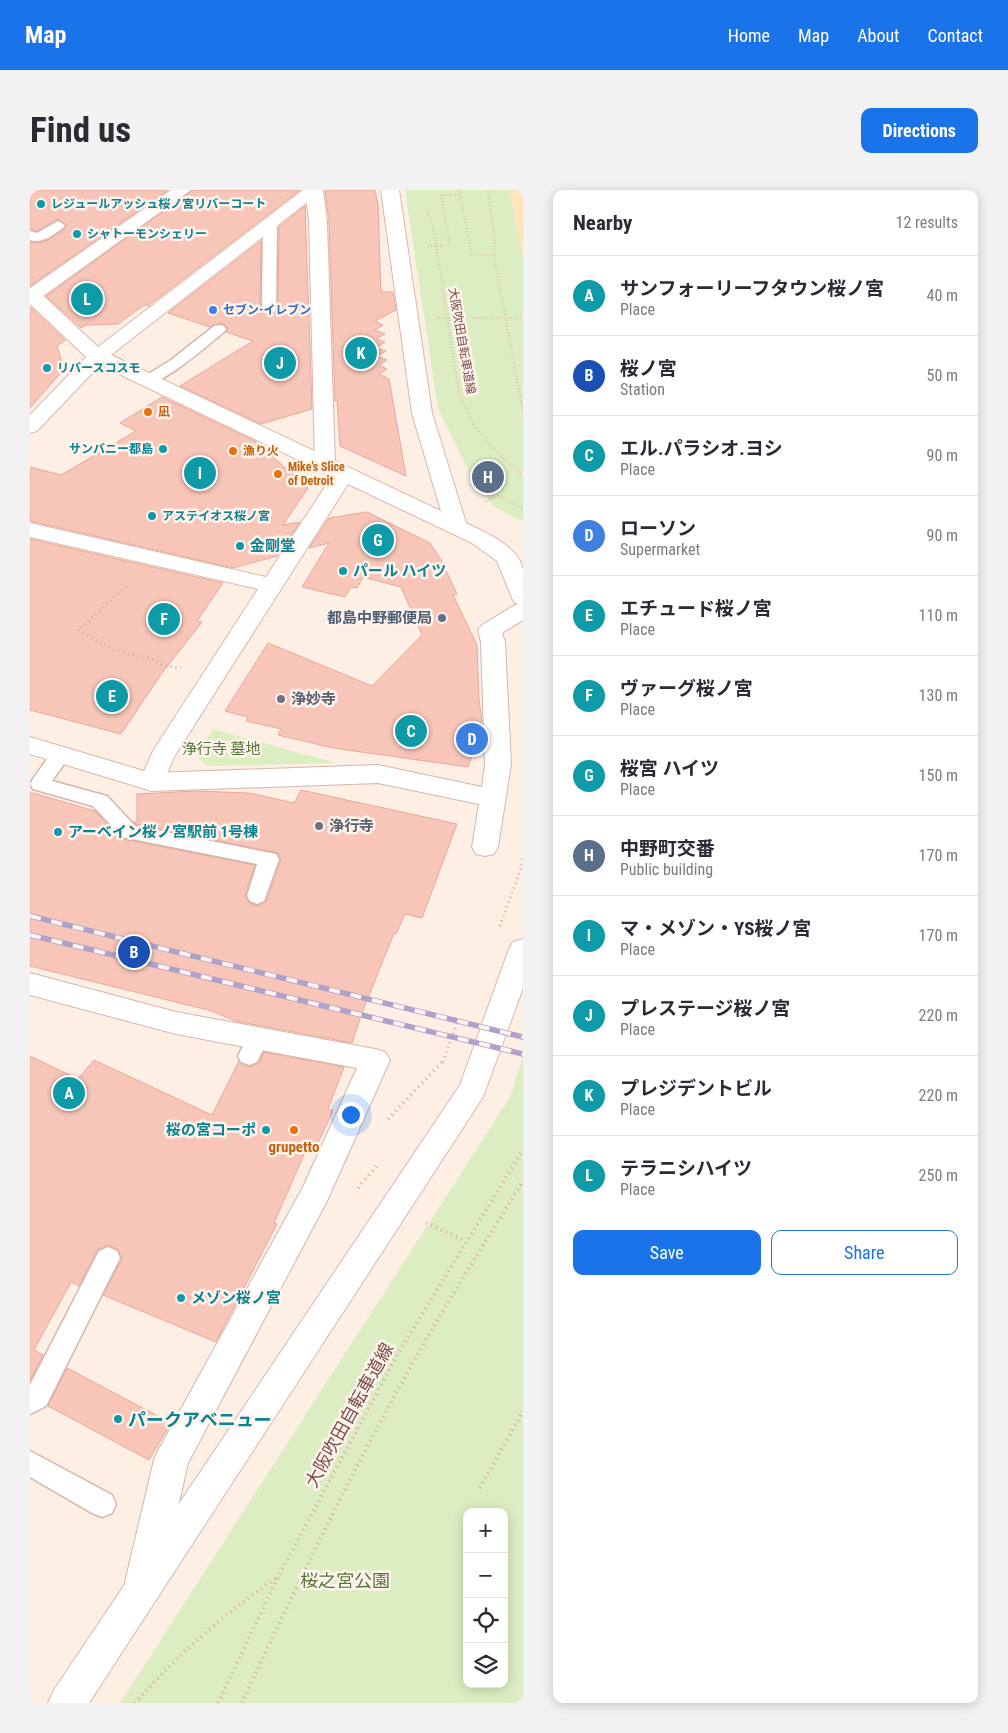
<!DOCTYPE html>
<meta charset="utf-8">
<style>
body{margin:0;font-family:"Roboto Condensed","Noto Sans JP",sans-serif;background:#f2f2f3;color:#2b2b33}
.controls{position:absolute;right:15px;bottom:15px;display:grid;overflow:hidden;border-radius:10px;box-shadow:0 2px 12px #0003}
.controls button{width:45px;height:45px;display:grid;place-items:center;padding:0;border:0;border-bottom:1px solid #e1e1e2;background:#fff;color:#2b2b33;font:25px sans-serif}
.you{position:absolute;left:320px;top:924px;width:18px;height:18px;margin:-12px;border:4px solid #fff;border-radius:50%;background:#1a73e8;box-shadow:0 0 0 8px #1a73e833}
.badge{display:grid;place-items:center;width:32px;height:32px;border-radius:50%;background:#1a73e8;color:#fff;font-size:16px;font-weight:700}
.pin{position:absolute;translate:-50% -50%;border:2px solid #fff;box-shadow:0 1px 5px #0006}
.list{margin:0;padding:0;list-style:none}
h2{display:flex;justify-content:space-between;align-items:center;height:65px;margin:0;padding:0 20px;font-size:21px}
h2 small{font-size:16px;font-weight:400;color:#7c7c81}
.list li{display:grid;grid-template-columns:32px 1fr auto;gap:15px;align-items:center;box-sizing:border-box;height:80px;padding:0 20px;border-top:1px solid #e1e1e2}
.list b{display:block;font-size:19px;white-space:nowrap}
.list p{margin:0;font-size:16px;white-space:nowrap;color:#7c7c81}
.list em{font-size:16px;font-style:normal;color:#7c7c81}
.actions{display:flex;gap:10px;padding:15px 20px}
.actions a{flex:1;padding:11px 0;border:1px solid #1a73e8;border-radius:10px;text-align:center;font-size:18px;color:#1a73e8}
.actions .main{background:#1a73e8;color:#fff}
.icon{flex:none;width:28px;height:28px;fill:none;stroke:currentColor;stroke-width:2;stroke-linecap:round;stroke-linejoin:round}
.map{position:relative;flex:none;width:493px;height:1513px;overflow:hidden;border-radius:10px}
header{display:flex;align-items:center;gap:30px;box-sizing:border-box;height:70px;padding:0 25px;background:#1a73e8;color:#fff}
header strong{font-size:24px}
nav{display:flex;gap:28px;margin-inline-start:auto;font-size:18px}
.intro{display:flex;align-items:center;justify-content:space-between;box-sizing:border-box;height:120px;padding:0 30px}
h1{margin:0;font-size:35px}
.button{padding:12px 22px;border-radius:10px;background:#1a73e8;color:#fff;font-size:18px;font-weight:700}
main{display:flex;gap:30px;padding:0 30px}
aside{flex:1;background:#fff;border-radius:10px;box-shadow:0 2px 12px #0003}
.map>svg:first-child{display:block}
.green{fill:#dceec1;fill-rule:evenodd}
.sand{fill:#ffe4be}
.building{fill:#f7c6b9;stroke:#eba798}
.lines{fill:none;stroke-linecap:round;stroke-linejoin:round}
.lane-casing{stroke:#d4b6ac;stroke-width:3}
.street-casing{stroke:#d4b6ac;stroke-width:2}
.secondary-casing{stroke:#dab7ab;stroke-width:2}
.path-far2{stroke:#dca89c;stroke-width:2.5;stroke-dasharray:0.5 2.5;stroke-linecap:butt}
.path-far1{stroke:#dca89c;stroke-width:3;stroke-dasharray:1 4;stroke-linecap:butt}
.path{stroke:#dca89c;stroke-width:4;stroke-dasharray:1 4.5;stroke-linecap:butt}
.lane{fill:#fff;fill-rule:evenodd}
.street{fill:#fff;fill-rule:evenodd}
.secondary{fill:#fff;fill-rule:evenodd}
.rail-casing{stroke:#afa1ca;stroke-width:5.5}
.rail{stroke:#fff4ed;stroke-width:4;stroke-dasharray:11;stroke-linecap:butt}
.culture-dot{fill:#0f9aa8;stroke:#fff4ed;stroke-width:2}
.shop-dot{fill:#3f7fe0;stroke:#fff4ed;stroke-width:2}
.food-dot{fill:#e8710a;stroke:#fff4ed;stroke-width:2}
.service-dot{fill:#5c6f8a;stroke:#fff4ed;stroke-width:2}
.worship-dot{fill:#6b7280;stroke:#fff4ed;stroke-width:2}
.labels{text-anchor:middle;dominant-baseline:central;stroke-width:5;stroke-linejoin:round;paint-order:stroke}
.far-culture-label{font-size:12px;font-weight:bold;fill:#0d838f;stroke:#fff4ed;text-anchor:start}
.far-shop-label{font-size:12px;font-weight:bold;fill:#366cbe;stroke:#fff4ed;text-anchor:start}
.far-street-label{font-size:12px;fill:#7a4f47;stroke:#fff4ed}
.far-food-label{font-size:12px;font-weight:bold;fill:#c56008;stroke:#fff4ed;text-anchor:start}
.culture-label{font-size:15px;font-weight:bold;fill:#0d838f;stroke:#fff4ed;text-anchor:start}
.service-label{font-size:15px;font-weight:bold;fill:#4e5e75;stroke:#fff4ed;text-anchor:end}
.worship-label{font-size:15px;font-weight:bold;fill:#5b616d;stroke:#fff4ed;text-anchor:start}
.park-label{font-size:15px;fill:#567538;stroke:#fff4ed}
.food-label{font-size:15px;font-weight:bold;fill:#c56008;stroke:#fff4ed}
.near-street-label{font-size:18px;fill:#7a4f47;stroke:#fff4ed}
.near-culture-label{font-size:18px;font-weight:bold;fill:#0d838f;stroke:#fff4ed;text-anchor:start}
.near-park-label{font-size:18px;fill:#567538;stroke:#fff4ed}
</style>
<header>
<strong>Map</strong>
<nav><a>Home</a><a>Map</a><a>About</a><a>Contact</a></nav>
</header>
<div class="intro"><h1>Find us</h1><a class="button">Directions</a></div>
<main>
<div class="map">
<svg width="493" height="1513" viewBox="0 0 493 1513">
<rect width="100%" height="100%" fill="#feefe5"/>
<g class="green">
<polygon points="375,0 493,0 493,330 487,329 463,316 438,280 408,219"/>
<polygon points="183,539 306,573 177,576 166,566"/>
<path d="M493,867V1513H90L480,907ZM437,1322H474V1494H437Z"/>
</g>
<polygon class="sand" points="479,0 493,0 493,66"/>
<g class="building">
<polygon points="0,0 138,0 0,96 0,52 9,53 18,50 34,40 37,35 27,29 7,41 0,39"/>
<polygon points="163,0 270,0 118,116 114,115 88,134 56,135 51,138 16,106"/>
<polygon points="295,0 345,0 348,14 351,102 363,102 366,120 345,131 353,135 345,140 355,144 346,149 355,152 346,158 356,161 347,166 357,170 349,175 357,179 349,184 359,189 376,286 310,256 307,210 305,211 299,31"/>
<polygon points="275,16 282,219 231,234 150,196 223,151 196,142 198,138 194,134 189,133 180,137 138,123 231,51 230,119 234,124 246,123 248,119 249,37"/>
<polygon points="0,117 35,150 27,156 34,179 0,218"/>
<polygon points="132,207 225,251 278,298 253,335 270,332 247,366 203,378 0,331 0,277 31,285 106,241 90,233"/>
<polygon points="337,322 400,353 411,370 427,404 423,405 447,455 449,511 451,523 452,537 438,577 303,558 248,545 251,539 216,531 218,527 195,521 238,453 342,496 392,445 371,397 333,387 327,398 321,397 315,407 272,397 299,353 279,358 299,328"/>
<polygon points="0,349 193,393 167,431 172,432 132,483 91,544 0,520"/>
<polygon points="271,600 427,634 392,728 375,724 366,744 364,743 332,823 322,853 205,831 182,821 0,776 0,602 65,621 92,649 225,675 215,705 219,713 228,716 236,712 251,670 248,663 106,634 103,632 107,632 107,604 166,601 219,603 264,613"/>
<polygon points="234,862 314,877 298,919 303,921 288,953 280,951 244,1033 247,1034 186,1152 73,1105 92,1069 88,1059 77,1055 67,1060 49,1096 41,1092 4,1160 13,1165 0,1191 0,866 48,889 64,870 182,925 209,871 220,877 229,873"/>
<polygon points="37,1178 141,1233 119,1270 18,1216"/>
</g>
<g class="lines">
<defs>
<g id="lane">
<polygon points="240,30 247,34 246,119 244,122 234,122 232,119 233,34"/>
<path d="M28,31L35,35L33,38C22,45 13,54 0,50V41L7,43Z"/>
<path d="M189,135L194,136L196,139L194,142C179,154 129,199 112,194L109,191L112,188L141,170L184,136Z"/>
<polygon points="31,558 38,559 41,564 22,591 77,606 105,636 246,664 249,669 234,711 227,714 220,711 217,706 227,674 92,647 63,616 3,599 0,594 3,589 24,559"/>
<polygon points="228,839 236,842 239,848 227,872 219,875 211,872 208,866 220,842"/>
<polygon points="78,1057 87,1061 90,1068 16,1216 0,1224 0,1195 69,1061"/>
<polygon points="0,1261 82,1305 86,1314 82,1323 72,1327 62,1323 0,1287"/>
</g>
<g id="street">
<polygon points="141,0 161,0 9,109 0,110 0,98"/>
<polygon points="275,0 293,0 297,31 305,274 302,278 295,280 288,278 285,274 279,31"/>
<polygon points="493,413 493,430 472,443 475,452 481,574 468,657 464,664 455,666 446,664 442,657 449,614 348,593 122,601 113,598 109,592 113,586 122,583 348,575 452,597 455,574 451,452 448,440 452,435 485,415"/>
<polygon points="0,783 146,822 345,859 355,862 360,870 297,1011 158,1273 131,1392 126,1405 113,1410 100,1405 95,1392 124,1270 129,1259 273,997 327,878 146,844 0,805"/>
</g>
<g id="secondary">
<path d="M273,0H293L81,165L411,321L382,223L351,0H369L402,223L436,333C456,343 487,355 493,379C493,390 493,404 493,415L485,413L482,408L467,371L442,353L318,294L144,567L131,598L122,601L0,564V547L114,581L123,561L228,399L0,347V333L236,387L302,286L70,175L7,241L0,243V225L56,167L0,114V98L7,100L68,157Z"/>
<polygon points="493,749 493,798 453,907 59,1513 18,1513 24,1500 430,895 479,759 483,752"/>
</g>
</defs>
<use href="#lane" class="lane-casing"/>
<use href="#street" class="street-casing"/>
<use href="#secondary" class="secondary-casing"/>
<g class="path-far2">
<polyline points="429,0 442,65 464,65"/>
<polyline points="458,0 465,50 464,65 493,222"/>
<polyline points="396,19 403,36 429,204 443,234 463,258 493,286"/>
<polyline points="398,56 420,55 411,5 429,5"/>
<polyline points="409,128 493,128"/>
<polyline points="454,312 468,306 493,318"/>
</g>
<g class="path-far1">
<polyline points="96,397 48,440 84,460 119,468 132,475 151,478"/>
<polyline points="470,736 492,675 493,666"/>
<polyline points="413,872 428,830"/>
</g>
<g class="path">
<polyline points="358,929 413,871"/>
<polyline points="328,998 348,974"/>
<polyline points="396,1033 436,1051"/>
<polyline points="450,1298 493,1221"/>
<path d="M105,1513C147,1466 195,1422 248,1387"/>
<polyline points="188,1513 248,1387 370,1160 493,960"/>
<path d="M212,1513C266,1396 322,1281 385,1169C419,1108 457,1050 493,991"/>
</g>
<use href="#lane" class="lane"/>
<use href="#street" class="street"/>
<use href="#secondary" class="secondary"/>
<defs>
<g id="rail">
<polyline points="0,726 493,847"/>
<polyline points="0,745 493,864"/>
</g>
</defs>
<use href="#rail" class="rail-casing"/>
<use href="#rail" class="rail"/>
</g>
<g class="culture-dot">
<circle cx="11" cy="14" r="5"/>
<circle cx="47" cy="44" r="5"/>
<circle cx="17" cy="178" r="5"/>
<circle cx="133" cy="259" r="5"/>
<circle cx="122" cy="326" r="5"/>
<circle cx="210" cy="356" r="5"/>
<circle cx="313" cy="381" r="5"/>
<circle cx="28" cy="642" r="5"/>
<circle cx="236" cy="940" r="5"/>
<circle cx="151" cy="1108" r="5"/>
<circle cx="88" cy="1229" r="5"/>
</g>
<circle class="shop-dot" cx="183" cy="120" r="5"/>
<g class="food-dot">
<circle cx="118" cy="222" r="5"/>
<circle cx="203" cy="261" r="5"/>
<circle cx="248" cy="284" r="5"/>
<circle cx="264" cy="940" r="5"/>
</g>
<circle class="service-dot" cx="412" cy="428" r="5"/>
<g class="worship-dot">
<circle cx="251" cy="509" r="5"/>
<circle cx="289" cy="636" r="5"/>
</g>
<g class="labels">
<g class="far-culture-label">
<text x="21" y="14">レジュールアッシュ桜ノ宮リバーコート</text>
<text x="57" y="44">シャトーモンシェリー</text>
<text x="27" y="178">リバースコスモ</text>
<text x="123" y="259" text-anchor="end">サンバニー都島</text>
<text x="132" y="326">アステイオス桜ノ宮</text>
</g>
<g class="far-shop-label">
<text x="193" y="120">セブン-イレブン</text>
</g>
<g class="far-street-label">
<text transform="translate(432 151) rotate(80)">大阪吹田自転車道線</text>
</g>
<g class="far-food-label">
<text x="128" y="222">凪</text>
<text x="213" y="261">漁り火</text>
<text x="258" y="277">Mike's Slice<tspan x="258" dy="14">of Detroit</tspan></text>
</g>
<g class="culture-label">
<text x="220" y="356">金剛堂</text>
<text x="323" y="381">パール ハイツ</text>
<text x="38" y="642">アーベイン桜ノ宮駅前 1号棟</text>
<text x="226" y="940" text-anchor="end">桜の宮コーポ</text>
<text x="161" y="1108">メゾン桜ノ宮</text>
</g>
<g class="service-label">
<text x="402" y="428">都島中野郵便局</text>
</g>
<g class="worship-label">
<text x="261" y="509">浄妙寺</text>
<text x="299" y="636">浄行寺</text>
</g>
<g class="park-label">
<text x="191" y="559">浄行寺 墓地</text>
</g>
<g class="food-label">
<text x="264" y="957">grupetto</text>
</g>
<g class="near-street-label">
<text transform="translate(319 1225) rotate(-61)">大阪吹田自転車道線</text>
</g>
<g class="near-culture-label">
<text x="98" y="1229">パークアベニュー</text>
</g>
<g class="near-park-label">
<text x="315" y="1390">桜之宮公園</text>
</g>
</g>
</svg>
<div class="controls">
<button>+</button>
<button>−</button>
<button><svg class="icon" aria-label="locate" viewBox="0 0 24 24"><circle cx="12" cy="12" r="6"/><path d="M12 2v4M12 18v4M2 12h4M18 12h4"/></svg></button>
<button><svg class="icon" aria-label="layers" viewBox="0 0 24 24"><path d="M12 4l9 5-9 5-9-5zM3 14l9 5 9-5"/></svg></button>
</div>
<div class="you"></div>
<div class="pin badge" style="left:39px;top:903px;background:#0f9aa8">A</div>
<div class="pin badge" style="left:104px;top:762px;background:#1a4fb4">B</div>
<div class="pin badge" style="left:381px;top:541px;background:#0f9aa8">C</div>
<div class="pin badge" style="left:442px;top:549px;background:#3f7fe0">D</div>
<div class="pin badge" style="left:82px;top:506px;background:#0f9aa8">E</div>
<div class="pin badge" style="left:134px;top:429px;background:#0f9aa8">F</div>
<div class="pin badge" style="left:348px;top:350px;background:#0f9aa8">G</div>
<div class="pin badge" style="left:458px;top:287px;background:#5c6f8a">H</div>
<div class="pin badge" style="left:170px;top:283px;background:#0f9aa8">I</div>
<div class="pin badge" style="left:250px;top:173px;background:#0f9aa8">J</div>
<div class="pin badge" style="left:331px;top:163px;background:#0f9aa8">K</div>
<div class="pin badge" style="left:57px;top:109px;background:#0f9aa8">L</div>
</div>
<aside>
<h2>Nearby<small>12 results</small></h2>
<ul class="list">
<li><span class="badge" style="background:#0f9aa8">A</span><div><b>サンフォーリーフタウン桜ノ宮</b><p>Place</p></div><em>40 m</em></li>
<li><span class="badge" style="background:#1a4fb4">B</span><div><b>桜ノ宮</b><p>Station</p></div><em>50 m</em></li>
<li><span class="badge" style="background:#0f9aa8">C</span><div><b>エル.パラシオ.ヨシ</b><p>Place</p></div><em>90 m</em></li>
<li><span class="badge" style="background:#3f7fe0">D</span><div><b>ローソン</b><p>Supermarket</p></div><em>90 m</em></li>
<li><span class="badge" style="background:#0f9aa8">E</span><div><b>エチュード桜ノ宮</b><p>Place</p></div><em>110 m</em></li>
<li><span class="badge" style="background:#0f9aa8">F</span><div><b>ヴァーグ桜ノ宮</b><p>Place</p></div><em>130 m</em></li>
<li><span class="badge" style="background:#0f9aa8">G</span><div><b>桜宮 ハイツ</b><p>Place</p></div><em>150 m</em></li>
<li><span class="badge" style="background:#5c6f8a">H</span><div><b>中野町交番</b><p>Public building</p></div><em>170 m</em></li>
<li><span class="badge" style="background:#0f9aa8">I</span><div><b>マ・メゾン・YS桜ノ宮</b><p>Place</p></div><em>170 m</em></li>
<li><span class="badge" style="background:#0f9aa8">J</span><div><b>プレステージ桜ノ宮</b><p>Place</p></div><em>220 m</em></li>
<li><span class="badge" style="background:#0f9aa8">K</span><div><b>プレジデントビル</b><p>Place</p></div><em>220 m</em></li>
<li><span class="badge" style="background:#0f9aa8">L</span><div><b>テラニシハイツ</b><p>Place</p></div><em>250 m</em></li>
</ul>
<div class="actions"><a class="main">Save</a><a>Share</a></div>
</aside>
</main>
